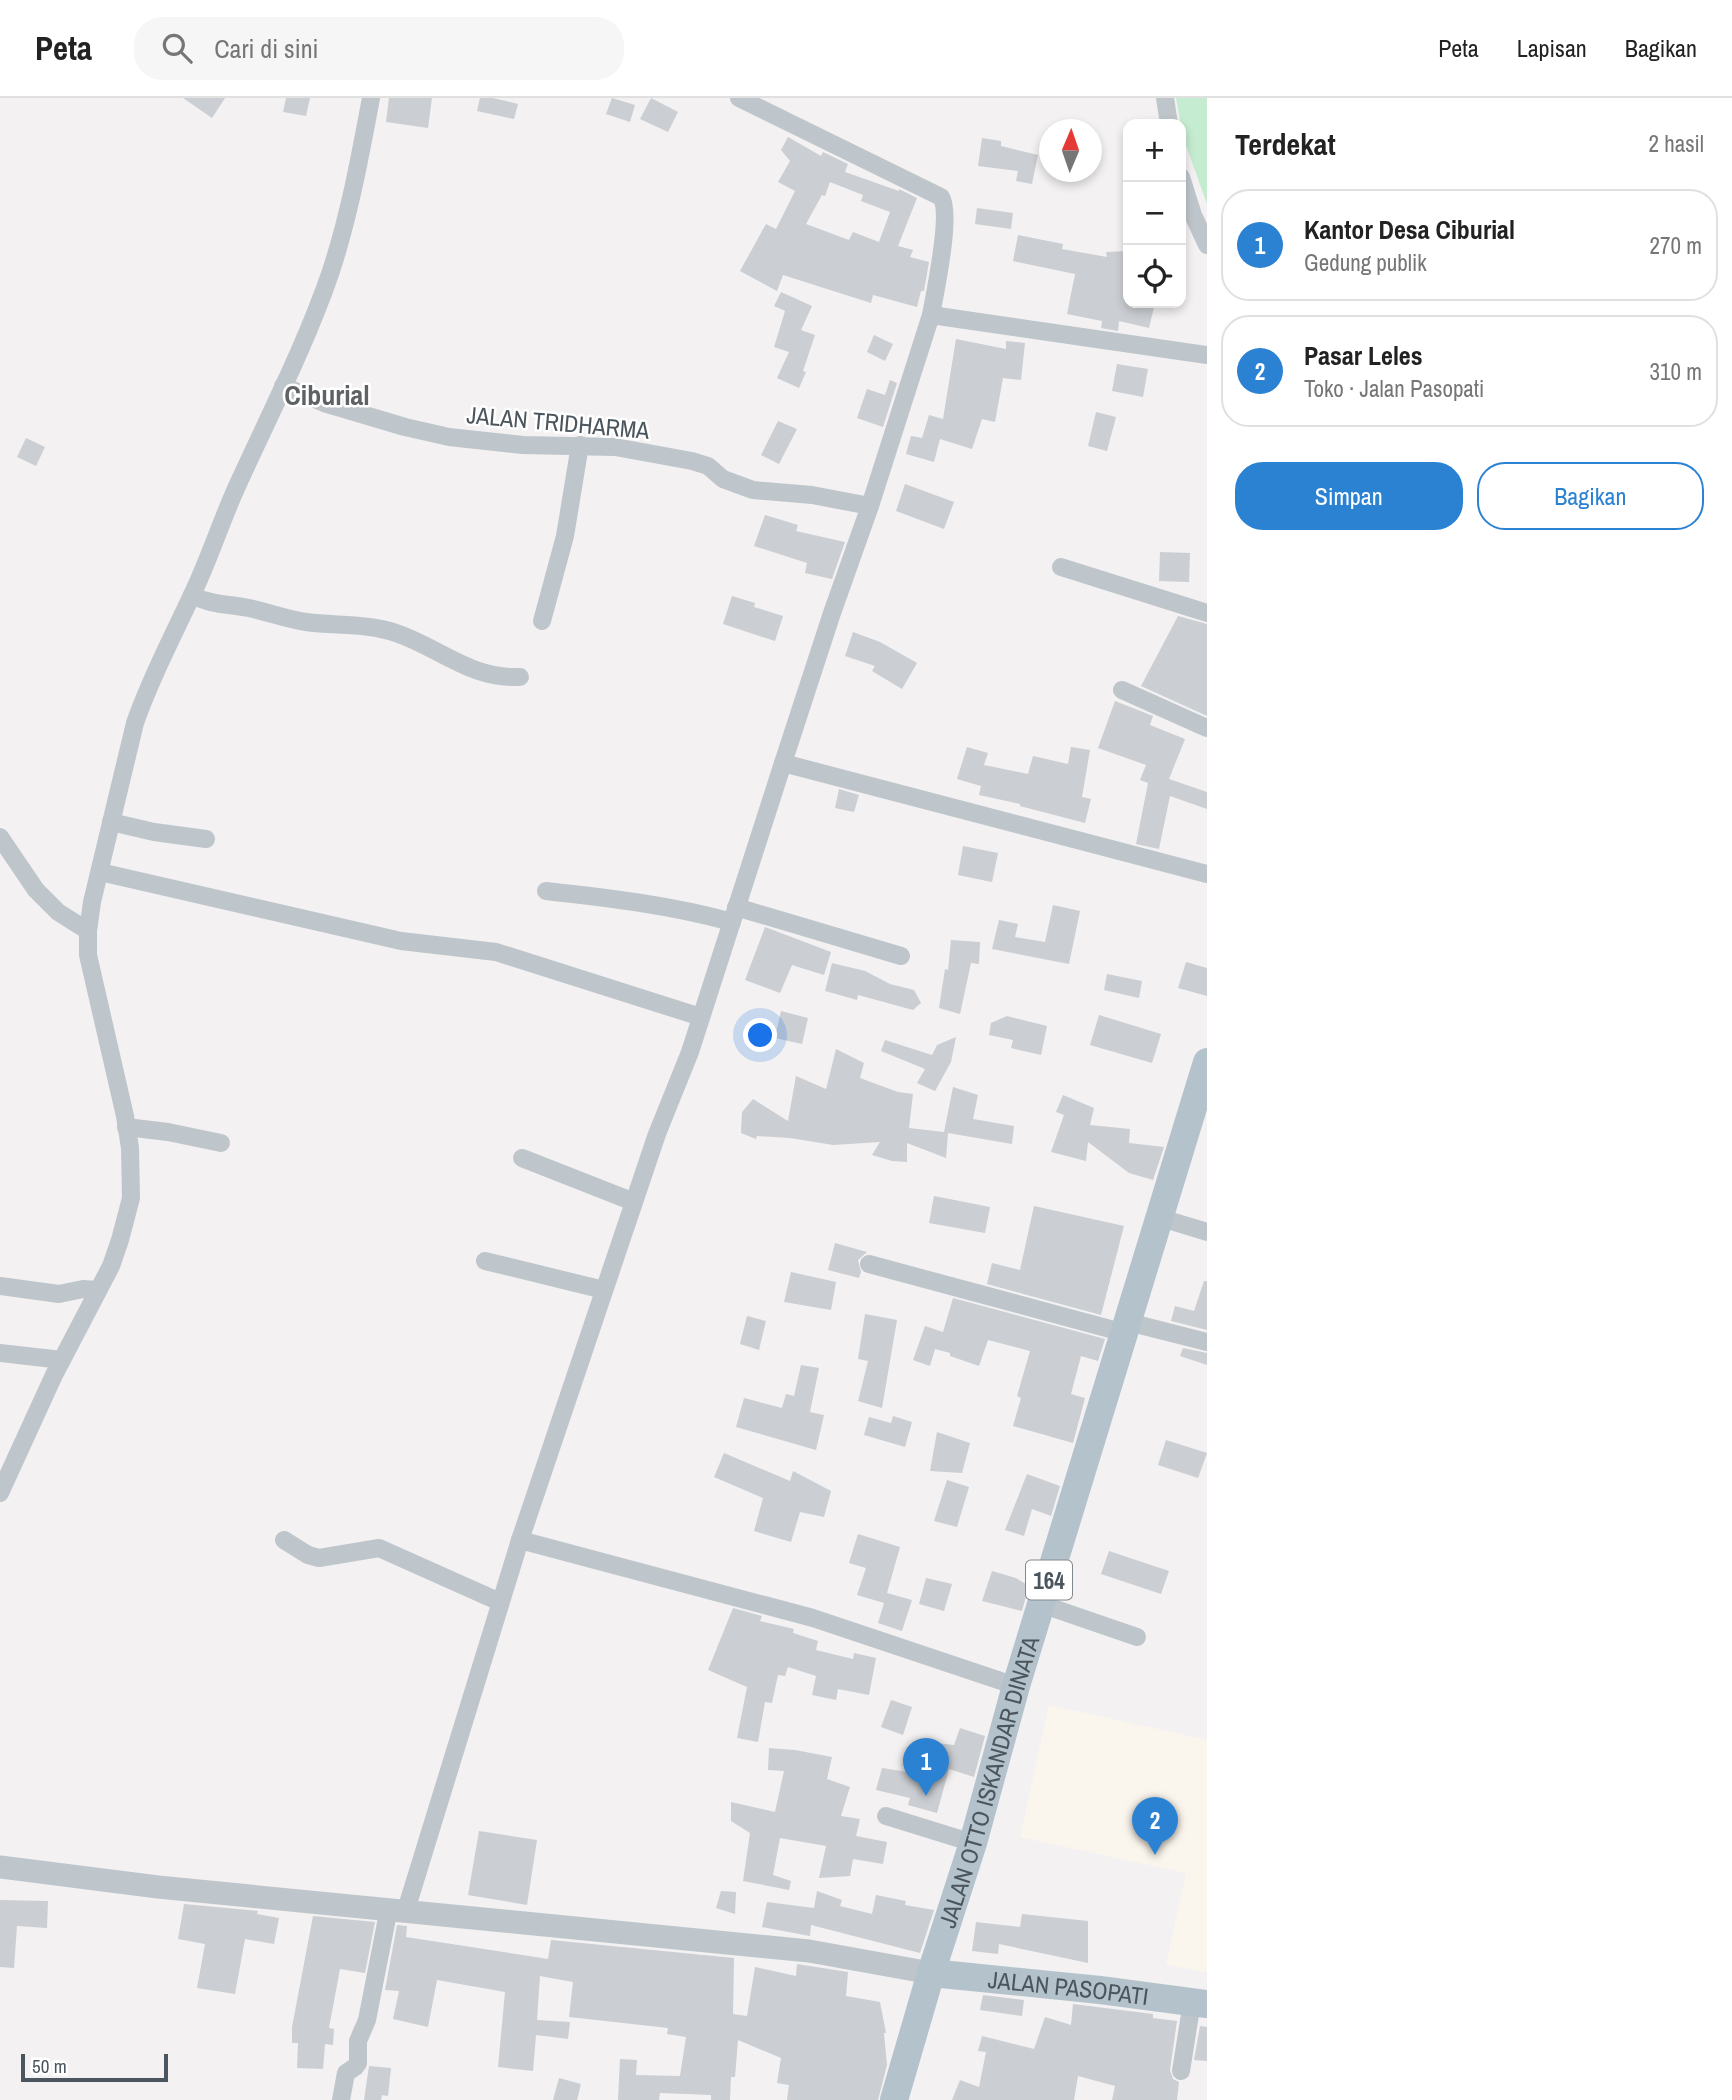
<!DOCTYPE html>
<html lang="id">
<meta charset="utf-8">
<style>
body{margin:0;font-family:"Archivo Narrow",sans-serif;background:#f6f6f6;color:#222}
.controls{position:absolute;right:21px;top:21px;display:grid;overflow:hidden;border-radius:14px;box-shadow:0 4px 10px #0003}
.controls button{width:63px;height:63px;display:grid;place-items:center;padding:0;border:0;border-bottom:2px solid #e0e0e0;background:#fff;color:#222;font:35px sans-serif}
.compass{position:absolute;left:1039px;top:21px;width:63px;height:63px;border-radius:50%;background:#fff;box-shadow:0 4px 10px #0003;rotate:2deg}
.scale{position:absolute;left:21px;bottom:18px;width:147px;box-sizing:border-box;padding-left:7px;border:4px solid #4b555d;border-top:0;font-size:19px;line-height:24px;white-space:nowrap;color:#4b555d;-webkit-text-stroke:5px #fff;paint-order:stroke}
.you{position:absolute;left:761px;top:938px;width:24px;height:24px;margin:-18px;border:5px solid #fff;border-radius:50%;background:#1a73e8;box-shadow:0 0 0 10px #1a73e833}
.badge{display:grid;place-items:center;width:46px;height:46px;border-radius:50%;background:#2c82d2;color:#fff;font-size:23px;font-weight:700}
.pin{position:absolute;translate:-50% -58px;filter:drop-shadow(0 2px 4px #0008)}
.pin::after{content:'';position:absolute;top:37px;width:24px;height:21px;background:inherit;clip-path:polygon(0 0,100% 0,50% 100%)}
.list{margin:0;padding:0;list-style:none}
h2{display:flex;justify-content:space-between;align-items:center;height:91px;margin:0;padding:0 28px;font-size:30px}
h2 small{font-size:23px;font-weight:400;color:#767676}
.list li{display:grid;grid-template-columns:46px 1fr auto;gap:21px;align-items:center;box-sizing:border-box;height:112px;margin:0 14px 14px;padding:0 14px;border:2px solid #e0e0e0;border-radius:28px}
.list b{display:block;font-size:26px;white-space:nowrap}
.list p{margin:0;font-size:23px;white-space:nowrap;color:#767676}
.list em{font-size:23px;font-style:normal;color:#767676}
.actions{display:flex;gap:14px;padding:21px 28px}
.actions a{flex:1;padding:16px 0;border:2px solid #2c82d2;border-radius:28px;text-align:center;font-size:24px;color:#2c82d2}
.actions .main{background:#2c82d2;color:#fff}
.icon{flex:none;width:38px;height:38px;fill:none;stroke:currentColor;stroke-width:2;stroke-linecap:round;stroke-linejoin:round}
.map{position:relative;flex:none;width:1207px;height:2002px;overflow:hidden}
header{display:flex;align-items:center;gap:42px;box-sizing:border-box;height:98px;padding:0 35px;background:#fff;border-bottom:2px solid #e0e0e0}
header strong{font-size:33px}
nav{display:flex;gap:38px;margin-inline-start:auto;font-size:24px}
.search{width:490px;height:63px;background:#f6f6f6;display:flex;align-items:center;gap:18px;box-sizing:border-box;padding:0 24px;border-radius:28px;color:#767676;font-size:26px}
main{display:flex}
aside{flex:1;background:#fff}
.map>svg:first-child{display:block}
.commercial{fill:#fbf6ed}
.green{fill:#c5ebd0}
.building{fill:#cbced3;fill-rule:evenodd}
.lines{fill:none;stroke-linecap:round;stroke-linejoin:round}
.minor{stroke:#bec6cc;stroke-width:18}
.tertiary{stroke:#bec6cc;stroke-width:23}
.primary{stroke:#b4c2cc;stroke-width:28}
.labels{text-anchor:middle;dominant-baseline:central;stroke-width:5;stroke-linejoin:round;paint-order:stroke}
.shield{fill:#fff;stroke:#81888e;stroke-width:2}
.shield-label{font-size:23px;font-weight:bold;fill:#4b555d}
.street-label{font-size:24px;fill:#4b555d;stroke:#fff}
.quarter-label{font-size:28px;font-weight:bold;fill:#5e6265;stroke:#fff}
</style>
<header>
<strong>Peta</strong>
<div class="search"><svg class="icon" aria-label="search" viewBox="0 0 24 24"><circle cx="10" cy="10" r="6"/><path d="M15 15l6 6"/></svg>Cari di sini</div>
<nav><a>Peta</a><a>Lapisan</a><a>Bagikan</a></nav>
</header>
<main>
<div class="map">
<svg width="1207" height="2002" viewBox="0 0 1207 2002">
<rect width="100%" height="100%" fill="#f3f1f1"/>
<polygon class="commercial" points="1049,1607 1207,1642 1207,1875 1166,1866 1186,1775 1020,1739"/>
<polygon class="green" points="1176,0 1207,0 1207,106 1183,39"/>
<g class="building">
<polygon points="183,0 225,0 212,20"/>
<polygon points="286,0 310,0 306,18 283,14"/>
<polygon points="389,0 432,0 428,30 386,24"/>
<polygon points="480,0 493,0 518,6 514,21 477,13"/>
<polygon points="612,0 635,7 630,24 606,16"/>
<polygon points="651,0 678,14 668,34 640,21"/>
<path d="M788,39L821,58L823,54L848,66L845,74L899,93V91L917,100L898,148L913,152L910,159L929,164L924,193H921L917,209L873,197L871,205L783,177L777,193L740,173L766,126L776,131L795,93L778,84L790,63L781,52ZM830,84L863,97L861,103L890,114L879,144L853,134L849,142L806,126L822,97L825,98Z"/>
<polygon points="982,40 1001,43 1001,48 1038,57 1032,86 1016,83 1018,73 978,68"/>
<polygon points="977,110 1013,115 1011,131 975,126"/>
<polygon points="1018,137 1063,146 1062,151 1107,159 1106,154 1128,153 1128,205 1155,205 1149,230 1119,223 1118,233 1101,230 1102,223 1067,216 1075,176 1013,163"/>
<polygon points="781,194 812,208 801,232 815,237 803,273 806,274 799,290 777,280 789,254 774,249 785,213 774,208"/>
<polygon points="874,237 893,246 885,263 867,254"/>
<polygon points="956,241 1006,251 1006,243 1025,245 1021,282 1003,280 995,324 982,321 972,351 940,341 934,364 906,356 911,338 922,340 929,317 943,321"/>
<polygon points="1117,266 1148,271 1143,299 1112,293"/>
<polygon points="890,282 897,285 883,329 857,320 867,291 885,297"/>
<polygon points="1096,314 1116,319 1107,353 1088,348"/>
<polygon points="778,323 797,331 779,366 761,357"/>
<polygon points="26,340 45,349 36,368 17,359"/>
<polygon points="905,386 954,404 944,431 896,413"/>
<polygon points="765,417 798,427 796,433 845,444 832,481 805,475 807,465 754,448"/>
<polygon points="1160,454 1190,455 1189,484 1159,483"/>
<polygon points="732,498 755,505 754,509 783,518 775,543 723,526"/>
<polygon points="1178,518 1207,526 1207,618 1141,588"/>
<polygon points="853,534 880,544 917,565 902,591 872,573 875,568 845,558"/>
<polygon points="1115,603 1153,618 1150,627 1185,641 1169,681 1207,694 1207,711 1170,698 1159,751 1136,746 1148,685 1140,682 1146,667 1098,650"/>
<polygon points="967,649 988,655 984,667 1028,676 1033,658 1068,666 1071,649 1090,652 1082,699 1091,701 1085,725 1020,708 1020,706 979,697 981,688 957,681"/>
<polygon points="839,691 859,697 854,714 835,710"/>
<polygon points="963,748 998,755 992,784 958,777"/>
<polygon points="1053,807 1080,813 1069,866 992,851 999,822 1018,826 1015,839 1045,844"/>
<polygon points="765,829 831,854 824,877 792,867 780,895 745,882"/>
<polygon points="951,842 980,844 979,866 971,865 960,916 939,910 945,871 948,872"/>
<polygon points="1186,864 1207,870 1207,898 1178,890"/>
<polygon points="832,865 865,873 890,886 914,892 921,905 913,912 858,897 857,902 825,893"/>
<polygon points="1107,876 1142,883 1139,900 1104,892"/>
<polygon points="781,913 808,920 802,946 775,940"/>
<polygon points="1099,917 1161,936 1152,965 1090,947"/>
<polygon points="1007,918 1047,928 1041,957 1011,950 1013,942 989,937 991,925"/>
<polygon points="956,939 951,964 935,993 917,985 925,971 881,953 885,942 932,957 937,947"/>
<polygon points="836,951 864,965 860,980 898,994 913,996 909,1030 944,1034 953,989 978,997 973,1021 1014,1028 1012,1046 948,1035 946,1060 907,1045 907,1064 892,1063 872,1057 880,1044 833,1047 790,1040 757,1038 756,1041 741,1035 742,1014 753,1001 788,1023 796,978 826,991"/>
<polygon points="1063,997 1094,1010 1090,1027 1130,1031 1129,1045 1164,1049 1153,1082 1129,1075 1088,1044 1086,1063 1051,1054 1064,1017 1056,1014"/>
<polygon points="934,1098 990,1109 985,1135 929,1125"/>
<polygon points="1034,1108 1124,1128 1101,1217 987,1186 992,1165 1020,1172"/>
<polygon points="835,1145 867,1154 858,1162 861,1174 859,1180 828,1172"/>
<polygon points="791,1174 836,1184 831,1212 784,1204"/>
<polygon points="1204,1183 1207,1183 1207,1232 1171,1223 1175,1208 1194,1213"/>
<polygon points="953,1200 1105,1241 1098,1263 1081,1258 1071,1296 1085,1300 1073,1345 1013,1328 1021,1300 1017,1298 1030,1253 988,1242 979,1268 950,1258 950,1255 935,1251 930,1268 913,1262 925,1228 943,1234"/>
<polygon points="865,1216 897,1222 882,1310 858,1303 868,1263 858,1261"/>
<polygon points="747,1218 766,1223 759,1252 740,1246"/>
<polygon points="1183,1250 1207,1255 1207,1267 1180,1258"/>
<polygon points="801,1267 819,1270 810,1314 824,1317 816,1352 736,1329 744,1300 782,1310 786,1296 794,1298"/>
<polygon points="893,1318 912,1324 905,1349 864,1337 869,1319 891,1325"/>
<polygon points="937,1334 970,1345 962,1375 930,1373"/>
<polygon points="1166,1342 1207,1355 1198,1380 1158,1367"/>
<polygon points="724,1355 790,1383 793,1373 831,1393 824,1419 800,1414 791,1444 754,1433 763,1400 714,1379"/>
<polygon points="1027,1376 1060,1388 1051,1418 1032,1411 1024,1438 1005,1432"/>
<polygon points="947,1382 969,1389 957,1429 934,1423"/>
<polygon points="858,1436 900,1449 887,1495 912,1502 902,1533 878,1525 884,1505 857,1497 866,1470 849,1465"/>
<polygon points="1109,1453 1169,1473 1161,1496 1101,1476"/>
<polygon points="992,1473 1016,1480 1029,1488 1022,1513 982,1503"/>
<polygon points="926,1480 952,1486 944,1513 919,1506"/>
<polygon points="733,1510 762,1518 760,1523 794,1531 793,1535 818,1543 816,1552 853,1561 854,1555 876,1560 869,1597 838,1591 836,1602 812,1597 816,1578 788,1569 785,1578 778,1577 772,1605 765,1604 758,1644 737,1640 747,1589 708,1572"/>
<polygon points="891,1602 912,1609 903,1637 881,1629"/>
<polygon points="960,1630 985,1638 974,1679 949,1671 937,1715 908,1707 910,1700 876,1692 882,1670 914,1675 918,1643 954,1647"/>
<polygon points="769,1650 795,1652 832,1659 827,1681 850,1689 841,1718 860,1721 856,1738 887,1744 883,1766 853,1761 850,1778 819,1780 826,1748 780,1740 773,1777 791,1783 789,1792 743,1783 750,1735 731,1723 731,1704 775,1714 784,1673 768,1672"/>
<polygon points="479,1733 537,1742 527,1807 468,1797"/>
<polygon points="721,1793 736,1794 735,1816 716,1810"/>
<polygon points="817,1793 842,1802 840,1808 872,1816 876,1797 906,1803 905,1807 934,1812 920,1855 811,1827 810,1838 762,1829 767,1804 814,1810"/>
<polygon points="0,1802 48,1803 47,1830 17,1828 14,1870 0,1869"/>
<polygon points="184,1806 258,1813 257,1816 279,1820 274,1846 245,1841 235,1896 197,1890 205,1846 178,1841"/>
<polygon points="1022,1816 1088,1823 1088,1865 999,1846 998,1856 972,1853 976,1824 1020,1829"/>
<polygon points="313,1818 375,1824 365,1875 340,1871 329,1930 334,1931 333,1947 325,1946 323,1971 297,1970 298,1945 292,1945 292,1929"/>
<polygon points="397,1827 407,1828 406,1839 548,1861 551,1842 734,1860 733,1916 747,1918 755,1869 796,1878 797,1866 848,1874 846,1898 880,1904 886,1935 884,1935 887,1967 878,2002 787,2002 789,1987 777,1985 781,1960 738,1942 735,1979 731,1979 730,2002 711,2002 711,1997 660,1995 659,2002 618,2002 620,1961 637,1962 636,1977 680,1978 686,1939 667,1936 668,1930 569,1919 573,1884 540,1878 537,1922 570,1924 568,1941 536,1937 533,1973 498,1969 505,1894 437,1882 428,1929 393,1921 399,1893 385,1892"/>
<polygon points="983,1897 1024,1902 1022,1918 980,1912"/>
<polygon points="1073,1906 1153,1916 1153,1920 1177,1923 1170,1972 1173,1981 1179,1984 1177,2002 1112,2002 1115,1988 1078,1978 1074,2002 952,2002 960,1982 979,1989 986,1954 978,1953 982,1938 1034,1951 1045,1919 1071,1927"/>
<polygon points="1200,1928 1207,1929 1207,1963 1194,1962"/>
<polygon points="369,1968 391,1970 388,1998 382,1997 381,2002 364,2002"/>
<polygon points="559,1980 581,1986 577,2002 553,2002"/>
</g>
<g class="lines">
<g class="minor">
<path d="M739,0L941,99C952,115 935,195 931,217"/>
<polyline points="1165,0 1169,26"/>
<polyline points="1181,79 1193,117 1207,147"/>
<polyline points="1207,257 931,217 870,408 832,515 783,665 1207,776"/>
<polyline points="283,288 324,305 405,329 449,339 523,347 615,349 692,363 708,368 723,381 753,392 812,397 870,408"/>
<polyline points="1061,469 1207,515"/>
<path d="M192,497C210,507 229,506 249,510C268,514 286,521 306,524C335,528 368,525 396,535C440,550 470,581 520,579"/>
<polyline points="542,523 565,438 580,347"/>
<polyline points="1122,592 1207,630"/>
<polyline points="111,724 154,734 206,741"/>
<polyline points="0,739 36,792 58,814 88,833"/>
<polyline points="100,774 401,843 496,854 701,919"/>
<path d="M546,793C609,800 670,807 732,824"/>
<polyline points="736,809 901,858"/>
<polyline points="126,1029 168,1034 221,1045"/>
<polyline points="522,1060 634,1104"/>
<polyline points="1161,1120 1207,1134"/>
<polyline points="485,1163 604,1192"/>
<polyline points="869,1166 1125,1235"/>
<polyline points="0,1188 59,1196 83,1191 98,1192"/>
<polyline points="1128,1224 1207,1244"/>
<polyline points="0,1255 62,1262"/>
<path d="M0,1395L54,1277L111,1168L120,1142L131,1100L130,1050L125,1018L88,857V833L92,804L135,625C150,581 172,540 191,499C209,462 221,423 238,386C270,316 305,248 330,176C349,119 360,59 371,0"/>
<polyline points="284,1442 308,1457 319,1460 379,1450 500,1504"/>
<polyline points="520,1442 813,1520 1016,1588"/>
<polyline points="1041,1506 1137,1539"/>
<polyline points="886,1718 973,1745"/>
<polyline points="406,1812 520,1442 657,1036 690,954 783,665"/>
<polyline points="1181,1973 1192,1904"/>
<polyline points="341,2002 346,1975 355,1969 358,1965 358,1943 367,1922 389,1810"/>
</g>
<polyline class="tertiary" points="0,1769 158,1789 809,1853 931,1875"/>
<g class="primary">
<path id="s1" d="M931,1875L1100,1892L1207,1906"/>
<path id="s2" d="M894,2002L931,1875L973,1745L1016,1588L1207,964"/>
</g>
</g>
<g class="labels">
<rect class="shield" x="1026" y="1462.5" width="46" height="39" rx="5"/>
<g class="shield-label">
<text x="1049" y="1482">164</text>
</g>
<g class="street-label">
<text transform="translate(558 324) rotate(5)">JALAN TRIDHARMA</text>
<text stroke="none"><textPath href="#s2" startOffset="332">JALAN OTTO ISKANDAR DINATA</textPath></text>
<text stroke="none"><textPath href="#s1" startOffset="138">JALAN PASOPATI</textPath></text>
</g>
<g class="quarter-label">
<text x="327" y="297">Ciburial</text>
</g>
</g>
</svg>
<div class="controls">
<button>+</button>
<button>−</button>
<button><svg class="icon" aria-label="locate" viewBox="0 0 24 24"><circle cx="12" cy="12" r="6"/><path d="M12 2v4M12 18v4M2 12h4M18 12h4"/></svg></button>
</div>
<svg class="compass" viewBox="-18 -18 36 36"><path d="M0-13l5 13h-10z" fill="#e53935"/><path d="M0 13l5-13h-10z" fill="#767676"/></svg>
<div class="scale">50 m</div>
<div class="you"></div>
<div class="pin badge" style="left:926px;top:1698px">1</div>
<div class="pin badge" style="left:1155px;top:1757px">2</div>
</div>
<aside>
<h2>Terdekat<small>2 hasil</small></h2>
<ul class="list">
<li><span class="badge">1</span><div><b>Kantor Desa Ciburial</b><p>Gedung publik</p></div><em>270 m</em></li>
<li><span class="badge">2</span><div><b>Pasar Leles</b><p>Toko · Jalan Pasopati</p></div><em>310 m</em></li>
</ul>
<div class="actions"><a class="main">Simpan</a><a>Bagikan</a></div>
</aside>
</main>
